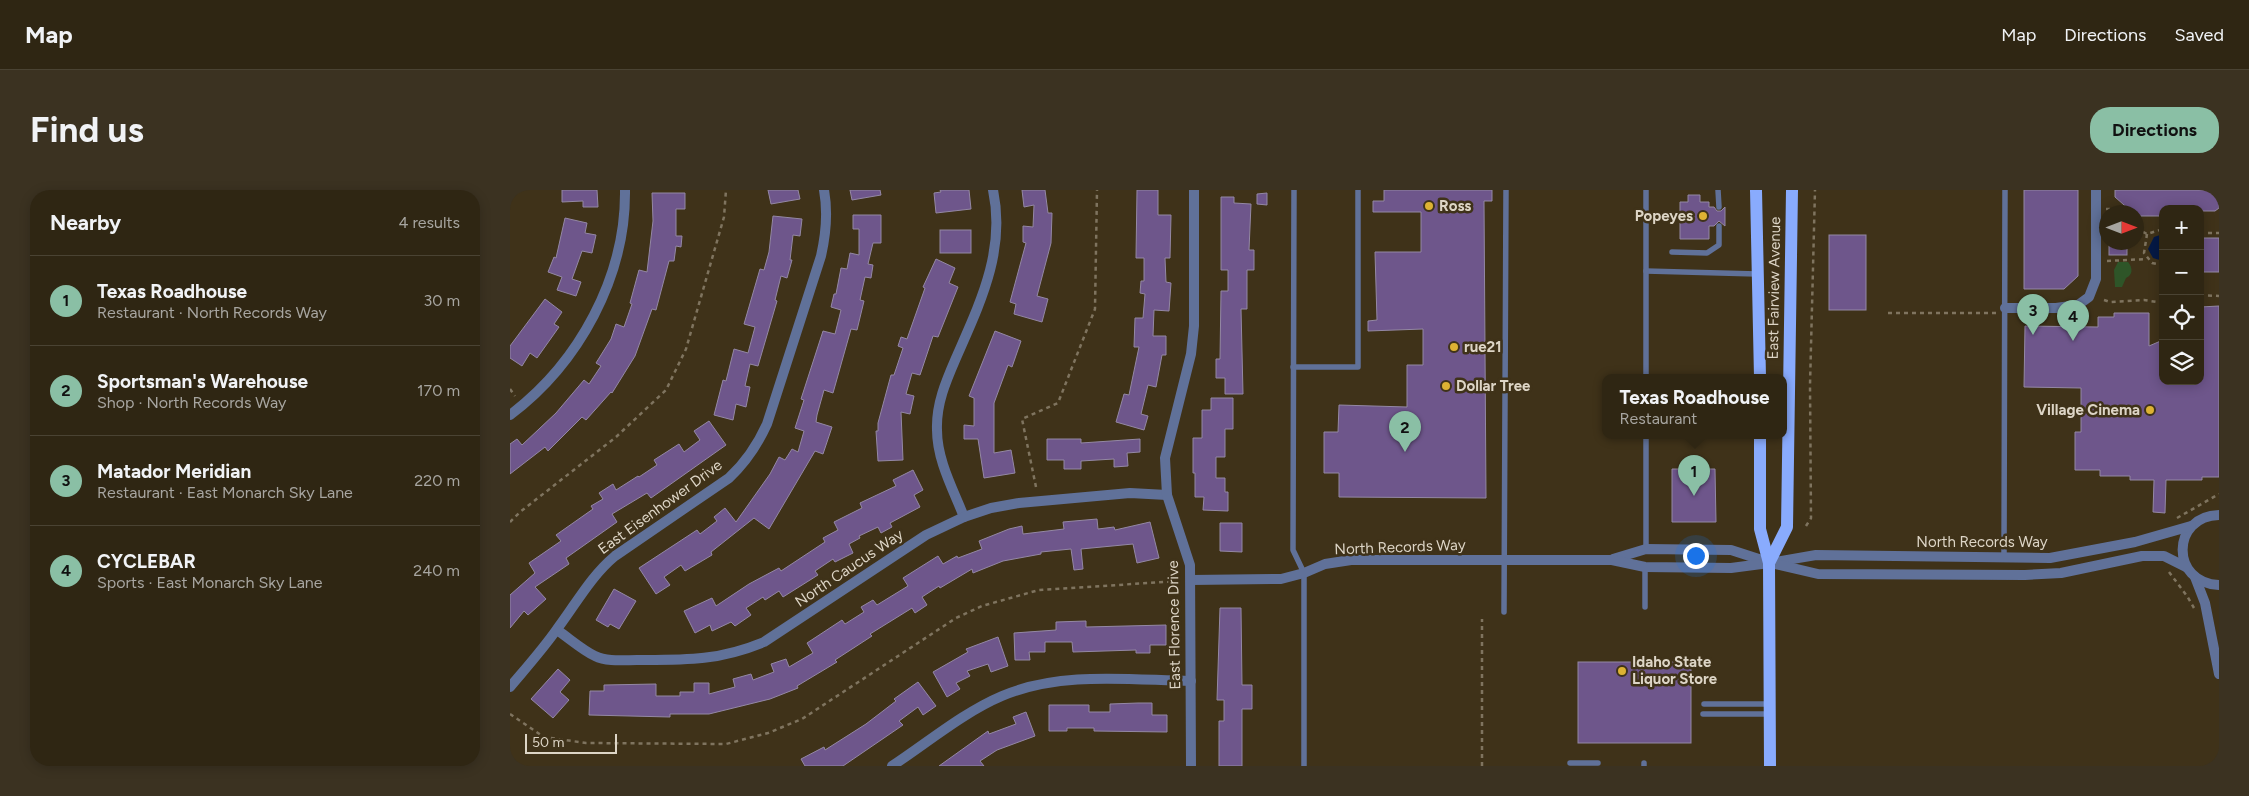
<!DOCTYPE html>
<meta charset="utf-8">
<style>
body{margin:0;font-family:Figtree,sans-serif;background:#3b3221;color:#f1f3f6}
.controls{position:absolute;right:15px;top:15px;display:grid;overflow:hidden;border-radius:10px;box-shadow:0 2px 12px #0003}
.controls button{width:45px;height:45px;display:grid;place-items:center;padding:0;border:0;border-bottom:1px solid #4a4333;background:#2f2613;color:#f1f3f6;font:25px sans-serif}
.compass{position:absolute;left:1589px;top:15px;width:45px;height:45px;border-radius:50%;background:#2f2613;box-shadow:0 2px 12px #0003;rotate:90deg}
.scale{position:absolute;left:15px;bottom:12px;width:92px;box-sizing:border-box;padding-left:5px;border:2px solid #ddd5c6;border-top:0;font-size:14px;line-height:18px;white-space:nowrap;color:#ddd5c6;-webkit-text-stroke:4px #3f3219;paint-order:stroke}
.you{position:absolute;left:1185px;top:365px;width:18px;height:18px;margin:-12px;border:4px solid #fff;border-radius:50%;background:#1a73e8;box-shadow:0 0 0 8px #1a73e833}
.badge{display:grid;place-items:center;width:32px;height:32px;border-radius:50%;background:#8abfa5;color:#111;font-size:16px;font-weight:700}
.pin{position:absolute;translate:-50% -41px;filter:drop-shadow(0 1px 2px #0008)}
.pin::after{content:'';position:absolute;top:26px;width:18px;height:15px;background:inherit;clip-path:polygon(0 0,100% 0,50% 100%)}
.popup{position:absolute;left:1092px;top:184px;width:185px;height:65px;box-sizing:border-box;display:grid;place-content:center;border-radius:10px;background:#2f2613;filter:drop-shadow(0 1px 4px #0005);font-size:16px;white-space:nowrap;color:#a7a5a0}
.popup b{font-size:19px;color:#f1f3f6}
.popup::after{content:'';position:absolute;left:50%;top:100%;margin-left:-10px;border:10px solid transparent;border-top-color:#2f2613}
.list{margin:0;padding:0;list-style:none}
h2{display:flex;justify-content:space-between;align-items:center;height:65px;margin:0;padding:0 20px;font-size:21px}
h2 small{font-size:16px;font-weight:400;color:#a7a5a0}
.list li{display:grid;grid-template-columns:32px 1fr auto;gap:15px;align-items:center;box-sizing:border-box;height:90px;padding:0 20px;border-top:1px solid #4a4333}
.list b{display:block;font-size:19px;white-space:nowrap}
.list p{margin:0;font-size:16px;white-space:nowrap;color:#a7a5a0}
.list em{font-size:16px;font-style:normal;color:#a7a5a0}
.icon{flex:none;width:28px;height:28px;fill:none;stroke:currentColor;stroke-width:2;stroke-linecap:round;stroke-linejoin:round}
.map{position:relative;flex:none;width:1709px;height:576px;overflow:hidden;border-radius:20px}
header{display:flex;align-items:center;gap:30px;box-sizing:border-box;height:70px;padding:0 25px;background:#2f2613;border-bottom:1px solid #4a4333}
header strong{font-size:24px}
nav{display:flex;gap:28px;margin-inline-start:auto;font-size:18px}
.intro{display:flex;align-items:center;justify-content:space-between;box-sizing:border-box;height:120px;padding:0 30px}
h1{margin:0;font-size:35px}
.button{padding:12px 22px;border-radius:20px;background:#8abfa5;color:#111;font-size:18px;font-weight:700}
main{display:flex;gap:30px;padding:0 30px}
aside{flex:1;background:#2f2613;border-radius:20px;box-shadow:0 2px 12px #0003}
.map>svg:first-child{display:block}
.green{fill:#2e5528}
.water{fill:#051945}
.building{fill:#6e568b;stroke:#9488a4}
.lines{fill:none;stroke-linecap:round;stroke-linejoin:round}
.path{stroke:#7f745f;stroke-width:2.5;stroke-dasharray:4 4;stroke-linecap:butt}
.service{stroke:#607199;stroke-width:5.5}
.minor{stroke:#607199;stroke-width:10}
.tertiary{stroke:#607199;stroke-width:10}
.primary{stroke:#89abfd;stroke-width:12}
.poi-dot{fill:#ddb233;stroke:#3f3219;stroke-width:2}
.labels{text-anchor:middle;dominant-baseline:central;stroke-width:5;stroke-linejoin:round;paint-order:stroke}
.poi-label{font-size:15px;font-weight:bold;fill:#ddd5c6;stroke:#3f3219;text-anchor:start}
.street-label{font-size:15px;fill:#ddd5c6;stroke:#3f3219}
</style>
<header>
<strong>Map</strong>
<nav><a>Map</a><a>Directions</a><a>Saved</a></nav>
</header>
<div class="intro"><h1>Find us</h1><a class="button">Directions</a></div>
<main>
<aside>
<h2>Nearby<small>4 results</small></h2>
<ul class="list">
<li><span class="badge">1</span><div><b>Texas Roadhouse</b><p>Restaurant · North Records Way</p></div><em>30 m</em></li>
<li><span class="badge">2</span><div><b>Sportsman's Warehouse</b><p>Shop · North Records Way</p></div><em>170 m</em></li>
<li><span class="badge">3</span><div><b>Matador Meridian</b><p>Restaurant · East Monarch Sky Lane</p></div><em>220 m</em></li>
<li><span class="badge">4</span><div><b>CYCLEBAR</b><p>Sports · East Monarch Sky Lane</p></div><em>240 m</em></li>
</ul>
</aside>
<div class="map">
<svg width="1709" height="576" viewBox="0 0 1709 576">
<rect width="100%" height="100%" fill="#3f3219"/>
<path class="green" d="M1608,72H1618C1623,78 1623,85 1616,88L1612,97H1605L1604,80Z"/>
<polygon class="water" points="1653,44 1653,71 1643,68 1638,59 1644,47"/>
<g class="building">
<polygon points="52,0 87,0 88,17 73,17 73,11 52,12"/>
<polygon points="258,0 288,0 290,9 261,14"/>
<polygon points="340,0 370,0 371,5 342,10"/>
<polygon points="430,0 459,0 461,19 426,23 424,3 431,2"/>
<polygon points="512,0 535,0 538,23 542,23 541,53 527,106 538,109 532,132 504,124 506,114 500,112 516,53 513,52 513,36 523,37 524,15 514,17"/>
<polygon points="627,0 648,0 648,25 661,25 660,68 655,68 656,92 661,93 659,121 644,120 643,146 656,146 656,165 652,165 646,197 638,195 631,224 638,226 634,240 606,232 614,204 619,205 629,157 624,157 625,128 633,128 635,104 630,103 631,91 634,91 634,68 626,68"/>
<polygon points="874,0 982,0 982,11 974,11 976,308 829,307 829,283 814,283 814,242 828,242 829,215 897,217 897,175 913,175 913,139 858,141 858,131 867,130 865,62 911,62 911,22 863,22 863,11 874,11"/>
<polygon points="1514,0 1568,0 1568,86 1554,99 1514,99"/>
<polygon points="1605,0 1709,0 1709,18 1705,21 1690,21 1690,19 1653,19 1653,26 1626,26 1626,22 1622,22 1605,7"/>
<polygon points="142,3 175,3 175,19 166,19 166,46 172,46 171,57 166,56 164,71 159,71 146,120 142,119 125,166 102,203 101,202 76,230 72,227 38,261 35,257 0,284 0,254 7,249 12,255 46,223 74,190 79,194 91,176 86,173 101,149 106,134 114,137 122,114 120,113 129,80 137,82 143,31"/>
<polygon points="757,3 757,15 747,14 747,4"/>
<polygon points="1178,5 1190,5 1190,12 1199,12 1199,17 1204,17 1207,21 1211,21 1215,17 1215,36 1209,31 1204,36 1199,36 1199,49 1170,49 1170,12 1178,12"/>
<polygon points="711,7 724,7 724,13 741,14 739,60 744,60 744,80 737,80 737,119 731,119 733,204 715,204 715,188 706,188 706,169 710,169 711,101 718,101 718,80 711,80"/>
<polygon points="343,25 371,25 371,53 363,53 358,74 363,75 361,88 355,87 350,110 354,111 347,140 341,139 323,203 314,200 307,225 306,232 322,237 313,264 305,261 259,339 244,328 201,362 202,365 175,381 171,375 154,387 160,395 146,404 129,378 187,340 190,344 207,331 204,327 215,318 226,332 260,284 269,267 275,270 282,259 288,262 294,241 285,238 294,210 291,209 313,141 325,144 331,120 321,117 324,104 326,104 331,78 337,79 340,63 349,65 349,39 343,39"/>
<polygon points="263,26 292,29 290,46 283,45 280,70 282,70 277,88 271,86 265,110 267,111 248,176 240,174 235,196 240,197 236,217 226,214 223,230 204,225 213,190 216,191 224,159 238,163 245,137 234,134 250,79 254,80 259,62"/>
<polygon points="55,28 77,33 75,43 86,45 82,63 72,61 62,89 71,92 66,106 47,100 52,87 38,82 44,67 46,68"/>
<rect x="430" y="40" width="31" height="23"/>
<rect x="1319" y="45" width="37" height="75"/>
<rect x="1690" y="48" width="19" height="34"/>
<rect x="1599" y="52" width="18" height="13"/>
<polygon points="426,69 445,78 439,93 448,97 428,147 423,146 410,185 402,183 396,204 404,206 400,224 391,222 393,270 368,271 366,241 368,241 368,233 381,185 384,185 393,158 388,156 391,147 397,149 415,98 413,97"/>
<polygon points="35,109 52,122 44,134 49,137 27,168 20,163 12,176 0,168 0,156"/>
<polygon points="1709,116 1709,287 1692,287 1692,290 1656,290 1655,323 1643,322 1644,290 1620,290 1620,286 1590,286 1590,280 1565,280 1565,242 1571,242 1571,198 1514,197 1515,136 1588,137 1588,127 1604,127 1604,123 1639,123 1639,156 1653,150 1653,191 1690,191 1690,117"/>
<polygon points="485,141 511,151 502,177 498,175 484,213 484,263 501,260 505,283 474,288 468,249 454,249 454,235 464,236 464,208 459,206"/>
<polygon points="701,208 723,208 723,239 715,239 715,267 706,267 706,288 715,288 715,302 718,302 718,321 693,320 694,307 685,307 685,283 683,283 683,248 692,248 692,220 701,220"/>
<polygon points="199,231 216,255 141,308 137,303 102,324 107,332 56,368 59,374 25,397 36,409 18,425 14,421 0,438 0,405 25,383 19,373 51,351 46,345 83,319 81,316 93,309 89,303 103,294 106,300 128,286 129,287 147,275 144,270 169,254 174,262 190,250 184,241"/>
<polygon points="537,249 571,249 571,253 630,249 630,262 617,263 618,276 604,277 604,269 571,271 571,279 554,279 554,270 537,270"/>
<polygon points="1162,279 1205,279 1206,332 1162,332"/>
<polygon points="403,280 413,300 404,305 410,317 380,333 382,337 371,343 368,337 349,346 350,348 339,354 343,363 325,372 323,369 305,381 308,385 273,407 269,401 255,410 253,407 236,418 241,425 225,436 221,432 202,441 200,435 185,443 174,421 202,408 206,416 239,394 269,378 271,381 315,352 313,348 328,340 324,332 352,318 350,313 386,296 383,290"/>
<polygon points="587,329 588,339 604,337 605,340 640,332 649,368 627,373 623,354 571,359 573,379 564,380 561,359 531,362 531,364 493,371 463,383 462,379 430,398 429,396 412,407 417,415 405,423 402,418 360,444 362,446 325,470 327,472 287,496 288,498 260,509 199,524 160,524 160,527 79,525 80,501 94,501 94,495 146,494 146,506 170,506 170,502 184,502 184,493 199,493 199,504 225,497 223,489 241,484 243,490 264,482 261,474 276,469 279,477 303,463 297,453 332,430 335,434 354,422 351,417 363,410 367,415 398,396 393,388 428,366 433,374 447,366 448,368 472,359 469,351 499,339 512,336 513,344 554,339 553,332"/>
<polygon points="710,333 732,333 732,362 710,361"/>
<polygon points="104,399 126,411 109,439 100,434 98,437 86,430"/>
<polygon points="710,418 731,418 732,495 742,495 742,519 732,519 732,576 709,576 709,531 714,531 714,510 707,510"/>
<polygon points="576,431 576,437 656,435 656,455 640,455 640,463 626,463 626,460 563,462 562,452 535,452 535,462 519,462 520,470 505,470 504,443 546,440 546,432"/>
<polygon points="488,447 498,476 481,482 478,474 457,481 460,486 446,493 450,499 437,507 423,482 458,462 456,459"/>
<rect x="1068" y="472" width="113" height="81"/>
<polygon points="48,479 60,490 50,502 59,510 43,528 21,509"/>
<polygon points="408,492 426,516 413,525 408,517 389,531 393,535 333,576 295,576 291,569 314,557 315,560 356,534 386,511 384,509"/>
<polygon points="628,513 642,513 642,525 657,525 657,542 584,541 584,538 557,538 557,541 539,541 539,515 579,515 579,522 600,522 600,514"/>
<polygon points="516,522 525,546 487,560 470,571 474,576 429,576 478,541 479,544 506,534 503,527"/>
</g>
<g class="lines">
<g class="path">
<polyline points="1596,19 1606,19 1614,22"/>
<polyline points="1626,38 1637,44 1653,39"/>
<polyline points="1690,43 1709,43"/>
<polyline points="1637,44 1634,63 1642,73 1653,75"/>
<polyline points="1597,71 1637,69"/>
<polyline points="1690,105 1709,106"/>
<polyline points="1594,110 1600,112 1634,110 1653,113"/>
<polyline points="1378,123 1487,123"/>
<polyline points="0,199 5,206"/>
<polyline points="526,297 512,229 548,213 585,119 587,0"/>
<polyline points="1667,328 1709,304"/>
<polyline points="0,332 10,322 106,247 156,200 176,159 214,27 216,0"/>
<polyline points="1296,336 1301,328 1300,195 1305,0"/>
<polyline points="1659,382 1677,406 1684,418"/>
<polyline points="0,524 34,547 76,553 216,554 258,543 292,529 446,428 472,416 529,400 670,391"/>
<polyline points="972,576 972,429"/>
</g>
<g class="service">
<polyline points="784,0 783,360 794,383 794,576"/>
<polyline points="1208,0 1209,17"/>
<polyline points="1162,62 1197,63 1209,55 1209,36"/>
<polyline points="1136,81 1247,84"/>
<polyline points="783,177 848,177 848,0"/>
<polyline points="1136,187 1136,0"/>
<polyline points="1136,359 1136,245"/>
<polyline points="1494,368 1495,0"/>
<polyline points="1135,417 1135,377"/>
<polyline points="994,422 996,0"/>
<polyline points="1194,514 1260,514"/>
<polyline points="1193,524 1260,524"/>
<polyline points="1060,573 1088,573"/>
<polyline points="1134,576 1134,573"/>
</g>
<g class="minor">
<polyline points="1495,118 1546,118 1568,115 1579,107 1586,89 1586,0"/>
<path d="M0,225C69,173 116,87 115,0"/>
<path d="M454,327C443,299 427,270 427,240C426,214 436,191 446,168C470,113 496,61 483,0"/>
<polyline points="1103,369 1136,359 1221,360 1255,371"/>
<polyline points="1685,387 1695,413 1709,484"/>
<polyline points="681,390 771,389 794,383 815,374 841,370 1102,370 1135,377 1221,378 1259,373"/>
<path d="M47,440C59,448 72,460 85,466C97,472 114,470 127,470C175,470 208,471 254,452L416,345L454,327L481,318L509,313L620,303L657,305"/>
<path d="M0,497C16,478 33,459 47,439C66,414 80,387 105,366L219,288C236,272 247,256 257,234L311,66C316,44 318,22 314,0"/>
<path d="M382,576C417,553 454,522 492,506C551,481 619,490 681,491"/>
<polyline points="681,576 680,375 657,305 655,268 681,164 684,136 684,0"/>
</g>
<g class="tertiary">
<path d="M1709,325C1661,326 1660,393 1709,395"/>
<polyline points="1259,373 1306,365 1540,368 1625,352 1681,336"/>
<polyline points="1265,374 1308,384 1515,385 1551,383 1632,366 1654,366 1676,377"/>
</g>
<g class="primary">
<polyline points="1246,0 1250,187"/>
<polyline points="1250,245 1250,339 1259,373 1260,576"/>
<polyline points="1259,373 1277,337 1282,0"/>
</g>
</g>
<g class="poi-dot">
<circle cx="919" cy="16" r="5"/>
<circle cx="1193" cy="26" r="5"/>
<circle cx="944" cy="157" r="5"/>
<circle cx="936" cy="196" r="5"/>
<circle cx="1640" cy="220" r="5"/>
<circle cx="1112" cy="481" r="5"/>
</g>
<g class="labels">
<g class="poi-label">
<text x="929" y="16">Ross</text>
<text x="1183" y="26" text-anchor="end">Popeyes</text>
<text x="954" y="157">rue21</text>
<text x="946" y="196">Dollar Tree</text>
<text x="1630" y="220" text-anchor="end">Village Cinema</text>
<text x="1122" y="472">Idaho State<tspan x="1122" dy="17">Liquor Store</tspan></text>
</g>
<g class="street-label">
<text transform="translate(1264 98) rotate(-89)">East Fairview Avenue</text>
<text transform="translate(150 317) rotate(-36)">East Eisenhower Drive</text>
<text x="1472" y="352">North Records Way</text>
<text transform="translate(890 357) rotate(-2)">North Records Way</text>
<text transform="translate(339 378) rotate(-34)">North Caucus Way</text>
<text transform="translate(664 435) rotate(-91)">East Florence Drive</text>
</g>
</g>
</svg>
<div class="controls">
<button>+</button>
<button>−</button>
<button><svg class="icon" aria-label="locate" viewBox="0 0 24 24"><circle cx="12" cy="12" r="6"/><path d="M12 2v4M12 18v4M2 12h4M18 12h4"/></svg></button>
<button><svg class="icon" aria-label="layers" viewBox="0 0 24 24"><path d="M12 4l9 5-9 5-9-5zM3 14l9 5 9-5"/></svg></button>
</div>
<svg class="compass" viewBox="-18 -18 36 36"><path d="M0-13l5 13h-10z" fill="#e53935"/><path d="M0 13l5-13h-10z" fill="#a7a5a0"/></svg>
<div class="scale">50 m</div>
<div class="you"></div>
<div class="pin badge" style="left:1184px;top:306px">1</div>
<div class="popup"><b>Texas Roadhouse</b>Restaurant</div>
<div class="pin badge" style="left:895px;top:262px">2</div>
<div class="pin badge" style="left:1523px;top:145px">3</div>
<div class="pin badge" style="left:1563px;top:151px">4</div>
</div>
</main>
